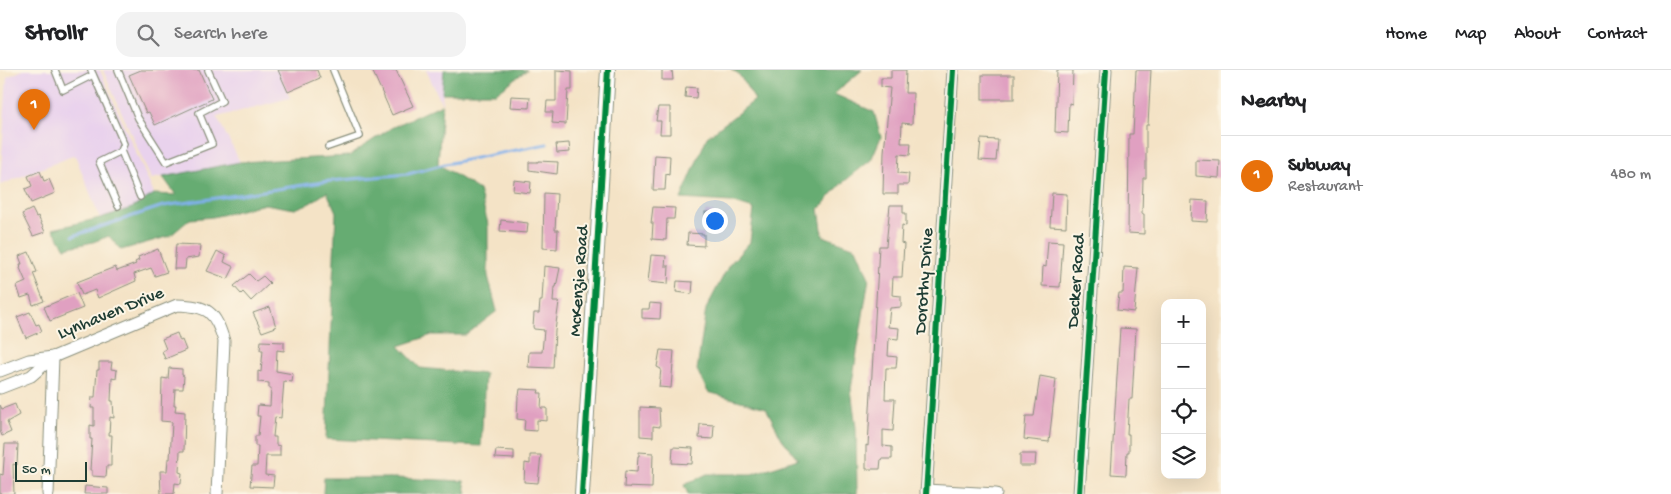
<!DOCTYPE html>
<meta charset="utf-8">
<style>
body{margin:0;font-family:"Gochi Hand",sans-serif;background:#f2f2f2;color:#202124}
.controls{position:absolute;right:15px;bottom:15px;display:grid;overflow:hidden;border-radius:10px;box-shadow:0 5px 20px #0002}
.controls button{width:45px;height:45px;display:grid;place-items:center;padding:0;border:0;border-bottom:1px solid #e0e0e0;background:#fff;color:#202124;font:25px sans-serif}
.scale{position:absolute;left:15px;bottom:12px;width:72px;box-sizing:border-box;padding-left:5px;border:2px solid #1f3d34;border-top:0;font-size:14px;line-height:18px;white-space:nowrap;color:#1f3d34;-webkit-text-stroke:4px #fcf5e5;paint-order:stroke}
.you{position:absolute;left:714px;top:150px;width:18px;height:18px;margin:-12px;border:4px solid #fff;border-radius:50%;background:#1a73e8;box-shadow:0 0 0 8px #1a73e833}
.badge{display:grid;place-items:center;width:32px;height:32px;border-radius:50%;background:#d1495b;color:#fff;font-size:16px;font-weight:700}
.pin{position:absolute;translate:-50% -41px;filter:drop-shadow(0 1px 2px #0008)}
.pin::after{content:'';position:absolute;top:26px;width:18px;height:15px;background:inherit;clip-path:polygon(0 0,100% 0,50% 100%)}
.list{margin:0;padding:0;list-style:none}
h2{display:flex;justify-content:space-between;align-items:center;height:65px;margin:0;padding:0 20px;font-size:21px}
h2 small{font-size:16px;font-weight:400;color:#757577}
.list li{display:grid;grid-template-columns:32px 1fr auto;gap:15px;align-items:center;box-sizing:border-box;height:80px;padding:0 20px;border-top:1px solid #e0e0e0}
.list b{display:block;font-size:19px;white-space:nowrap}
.list p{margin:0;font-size:16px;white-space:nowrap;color:#757577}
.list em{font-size:16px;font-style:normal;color:#757577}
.icon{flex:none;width:28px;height:28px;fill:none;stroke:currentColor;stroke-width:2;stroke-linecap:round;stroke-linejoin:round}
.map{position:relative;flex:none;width:1221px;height:424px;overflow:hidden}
header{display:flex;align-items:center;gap:30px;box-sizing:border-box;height:70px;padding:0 25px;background:#fff;border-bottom:1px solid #e0e0e0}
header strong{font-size:24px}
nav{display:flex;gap:28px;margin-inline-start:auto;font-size:18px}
.search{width:350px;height:45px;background:#f2f2f2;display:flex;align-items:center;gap:12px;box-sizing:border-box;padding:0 18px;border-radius:15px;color:#757577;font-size:19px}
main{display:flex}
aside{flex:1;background:#fff}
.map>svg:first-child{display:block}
.built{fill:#e9d2ed}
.forest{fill:#66ac72;stroke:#427453}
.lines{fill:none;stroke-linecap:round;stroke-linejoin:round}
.stream{stroke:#80b0eb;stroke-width:3}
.building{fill:#e0a0c1}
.service-casing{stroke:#8a907d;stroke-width:8}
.minor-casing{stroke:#8a907d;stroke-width:13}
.tertiary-casing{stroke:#8a907d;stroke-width:16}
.service{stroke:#fff;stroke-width:5.5}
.minor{stroke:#fff;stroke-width:11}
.tertiary{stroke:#fff;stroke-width:14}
.cycleway-casing{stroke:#fcf5e5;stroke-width:9}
.cycleway{stroke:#00873e;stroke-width:6}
.labels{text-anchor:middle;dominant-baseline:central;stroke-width:4;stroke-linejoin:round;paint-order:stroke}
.street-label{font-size:18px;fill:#1f3d34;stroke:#fcf5e5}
</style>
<header>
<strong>Strollr</strong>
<div class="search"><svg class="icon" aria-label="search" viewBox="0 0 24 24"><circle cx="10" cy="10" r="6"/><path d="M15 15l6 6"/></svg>Search here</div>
<nav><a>Home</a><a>Map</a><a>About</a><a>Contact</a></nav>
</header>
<main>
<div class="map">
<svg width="1221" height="424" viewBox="0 0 1221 424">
<rect width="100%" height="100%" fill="#fcf5e5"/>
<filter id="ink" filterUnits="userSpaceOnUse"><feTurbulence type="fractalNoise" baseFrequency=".02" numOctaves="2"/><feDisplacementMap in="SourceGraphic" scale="10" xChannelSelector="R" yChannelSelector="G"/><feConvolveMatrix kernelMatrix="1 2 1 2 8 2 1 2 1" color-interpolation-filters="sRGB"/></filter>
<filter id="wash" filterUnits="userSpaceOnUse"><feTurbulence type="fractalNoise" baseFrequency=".0096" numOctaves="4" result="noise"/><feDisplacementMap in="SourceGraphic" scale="20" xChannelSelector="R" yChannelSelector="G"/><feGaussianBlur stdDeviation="1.12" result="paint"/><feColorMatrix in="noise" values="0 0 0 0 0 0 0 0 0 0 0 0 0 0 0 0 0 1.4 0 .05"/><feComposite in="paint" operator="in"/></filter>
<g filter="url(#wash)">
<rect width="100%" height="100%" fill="#f4e3c6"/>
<g class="built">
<polygon points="23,0 100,0 154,124 132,138 100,148 75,85 0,115 7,7"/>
<polygon points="103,0 278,0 290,28 217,47 240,92 151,109"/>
<polygon points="426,0 444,0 442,34"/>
</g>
<g class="forest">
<polygon points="444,0 527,0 496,23 442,23"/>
<polygon points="731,0 862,0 834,24 874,42 881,67 871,90 841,114 819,139 823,166 856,178 869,208 851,319 856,358 857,424 688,424 684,415 707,404 752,404 798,389 782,369 766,338 708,322 697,300 706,239 729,195 750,172 754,139 731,132 681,129 707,67 755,30 738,3"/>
<polygon points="442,34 438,94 479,120 488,154 488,206 497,241 466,265 432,265 399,276 420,298 485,304 481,376 326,369 336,142 327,122 310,133 295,139 265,134 213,147 190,149 170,166 121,180 109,166 93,172 65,178 53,159 100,148 132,138 154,124 176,125 163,107 240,92 349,86 391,58"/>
<polygon points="324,408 395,408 464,411 467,424 323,424"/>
</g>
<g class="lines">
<polyline class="stream" points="73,166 163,136 330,111 408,104 445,94 547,74"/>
</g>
<g id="blocks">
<g class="building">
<polygon points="141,0 199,0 212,29 155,55 149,42 146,43 129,5"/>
<polygon points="278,0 317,0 320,8 288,22"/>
<polygon points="372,0 396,0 413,36 392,45"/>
<polygon points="556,0 572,1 572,20 568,20 566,54 552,53 553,42 546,42 547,31 556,31"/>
<polygon points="662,0 672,0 673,10 662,10"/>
<polygon points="891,0 906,0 905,23 913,23 912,54 902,53 901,73 911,73 910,85 899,84 898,103 909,104 908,115 898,115 898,124 883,124 884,82 890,18 881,17 881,8 891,8"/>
<polygon points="1057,0 1073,0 1072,34 1069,33 1068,63 1055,62"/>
<polygon points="1136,0 1151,0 1148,55 1146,55 1146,108 1143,108 1142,144 1144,144 1144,164 1128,163 1129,64 1133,64"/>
<rect x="982" y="5" width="32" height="24"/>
<polygon points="686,17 697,18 696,28 685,27"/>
<polygon points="511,26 530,27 529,38 510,37"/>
<polygon points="658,37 670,37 670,64 660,64 661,51 656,51"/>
<polygon points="981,69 998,70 996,91 979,90"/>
<polygon points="569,73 570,82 557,83 556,74"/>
<polygon points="655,85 670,86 669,105 666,104 665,120 653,120"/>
<polygon points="1196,90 1220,91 1219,108 1196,106"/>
<polygon points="538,91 558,92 557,104 529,100 529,92 538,92"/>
<polygon points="40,101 44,111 49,109 55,123 31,133 25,119 32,116 28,106"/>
<polygon points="514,110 531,112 530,123 513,121"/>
<polygon points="544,123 557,124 555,160 558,160 557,179 543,178"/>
<polygon points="1052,123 1067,124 1066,157 1050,156"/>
<polygon points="1192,130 1208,131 1207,152 1191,151"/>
<polygon points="890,135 903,135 903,143 906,143 906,156 902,155 901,173 904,174 902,207 893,207 892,225 901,226 901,237 890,238 888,257 899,258 898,269 889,268 888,286 897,287 896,298 886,298 885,329 895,329 893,361 883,360 883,376 892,377 892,389 881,389 880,399 866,399 866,375 868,376 879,176 886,176"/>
<polygon points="653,137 675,138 674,149 667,149 666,170 652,169 653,153 651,153"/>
<polygon points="32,139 36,147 38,146 45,162 33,166 22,144"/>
<rect x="705" y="142" width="8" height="8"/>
<polygon points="501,150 528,153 527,163 500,161"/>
<polygon points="688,163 704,164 704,176 687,175"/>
<polygon points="1048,171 1063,172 1060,217 1042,216 1043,196 1046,197"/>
<polygon points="176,174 200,175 199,187 186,189 185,199 174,199"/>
<polygon points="158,179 167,202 155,206 151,198 134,204 136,211 98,228 95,220 82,225 77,212 115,197 117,201 136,194 135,192 139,190 138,187"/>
<polygon points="217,181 226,186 224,192 234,197 228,209 207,201"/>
<polygon points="29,182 37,202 33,203 44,231 33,235 30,225 21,228 17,216 26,212 20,198 21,197 20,194 22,194 19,186"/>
<polygon points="651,185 666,186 665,196 669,196 668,214 648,212"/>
<polygon points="544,196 560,198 556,217 554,217 553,232 559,232 555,261 553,298 528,297 529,282 542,282 544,260 534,259 533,257 534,243 539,243 540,231 542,231"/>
<polygon points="1124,197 1138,198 1134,242 1117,240 1119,223 1123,223"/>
<polygon points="249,204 256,211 263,206 270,213 251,231 243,222 241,224 234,216"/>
<polygon points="677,211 693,212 692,224 676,222"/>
<polygon points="77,223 83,238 50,251 44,237"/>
<polygon points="650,233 661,234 660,249 642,248 642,239 649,239"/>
<polygon points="270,237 276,257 262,262 253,243"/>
<polygon points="30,242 36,255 39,254 42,261 26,268 17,247"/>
<polygon points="1120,258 1136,259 1132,329 1129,329 1127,364 1129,364 1129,382 1127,382 1126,405 1111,404"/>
<polygon points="177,263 180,271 182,270 186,280 165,289 162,281 166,279 162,269"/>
<polygon points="261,271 284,272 284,281 277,280 276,301 293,304 292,312 284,311 281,348 275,347 273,367 276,367 276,375 280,376 280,386 266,386 265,405 274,406 273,417 250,416 252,396 257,396 258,376 255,376 255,366 258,366 260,346 257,346 258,335 270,336 271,318 269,318 269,313 258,312 258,301 261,302 263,280 260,280"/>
<polygon points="660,280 674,281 671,318 659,317 661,299 657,297"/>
<polygon points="99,292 112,292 111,299 117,300 116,309 112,308 111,331 113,331 114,348 110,347 109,365 112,365 111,388 111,396 107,396 106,407 92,406 92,400 90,400 92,369 90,369 90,355 94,356 94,338 91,338 92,327 95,327 97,300 99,300"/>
<polygon points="169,298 182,299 182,305 184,306 183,319 175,319 174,335 176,335 175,341 185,342 184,381 180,381 179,402 182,403 181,414 175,413 174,424 161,424 160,401 167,401 168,389 170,389 172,352 161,351 162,308 168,309"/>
<polygon points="1040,306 1056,309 1049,372 1024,369 1026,346 1034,346"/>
<polygon points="520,319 539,320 538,323 542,323 541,338 547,338 547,351 537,350 537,361 524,360 525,350 517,349 518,326 519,326"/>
<polygon points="15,334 19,345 7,352 11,362 2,366 0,361 0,335 2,339"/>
<polygon points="640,337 659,338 660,357 653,356 653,367 640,366"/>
<polygon points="700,354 714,355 713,369 699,368"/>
<polygon points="5,374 18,374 17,395 13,394 14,424 0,424 0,404 3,405"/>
<polygon points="673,377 693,378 692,394 672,393"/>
<polygon points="496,380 514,381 514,389 495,388"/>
<polygon points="639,382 653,383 652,418 624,417 625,401 637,402 638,386 639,386"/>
<polygon points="1020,384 1036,384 1035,396 1020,396"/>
<polygon points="530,385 541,385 538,413 524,412 525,393 530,394"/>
<polygon points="85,416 108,418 108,424 84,424"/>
</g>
</g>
</g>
<g filter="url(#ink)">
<use href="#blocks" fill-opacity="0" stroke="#8a907d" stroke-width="1"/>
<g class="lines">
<defs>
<g id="service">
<polyline points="55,0 63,20 93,5"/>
<polyline points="91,0 124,74 121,81 140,127"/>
<polyline points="118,0 138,48 166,92 212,74 199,43 222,31 208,0"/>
<polyline points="328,77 360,66 333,0"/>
<polyline points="118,136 99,92 121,81"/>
</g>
<g id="minor">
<path d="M0,301L29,290L53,287L177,235C208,236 215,241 224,271L217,424"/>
<polyline points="0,318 31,306 53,287"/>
<polyline points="926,420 996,424"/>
<polyline points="48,424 53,287"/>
<polyline points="926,424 953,0"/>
<polyline points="1079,424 1106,0"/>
</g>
<polyline id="tertiary" points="582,424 608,0"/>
</defs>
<use href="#service" class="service-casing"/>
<use href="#minor" class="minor-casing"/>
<use href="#tertiary" class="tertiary-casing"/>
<use href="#service" class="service"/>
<use href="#minor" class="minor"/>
<use href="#tertiary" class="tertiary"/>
<defs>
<g id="cycleway">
<polyline points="582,424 608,0"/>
<polyline points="926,424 953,0"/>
<polyline points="1079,424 1106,0"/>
</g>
</defs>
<use href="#cycleway" class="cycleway-casing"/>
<use href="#cycleway" class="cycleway"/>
</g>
</g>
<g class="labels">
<g class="street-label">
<text transform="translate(580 211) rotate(-86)">McKenzie Road</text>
<text transform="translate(925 211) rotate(-86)">Dorothy Drive</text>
<text transform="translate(1077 211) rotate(-86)">Decker Road</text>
<text transform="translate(111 244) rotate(-22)">Lynhaven Drive</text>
</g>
</g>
</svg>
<div class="controls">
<button>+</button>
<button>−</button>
<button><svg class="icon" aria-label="locate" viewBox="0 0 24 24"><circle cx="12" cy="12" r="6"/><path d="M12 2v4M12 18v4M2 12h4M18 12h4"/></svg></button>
<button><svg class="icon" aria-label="layers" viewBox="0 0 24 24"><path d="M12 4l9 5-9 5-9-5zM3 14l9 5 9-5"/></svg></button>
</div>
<div class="scale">50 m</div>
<div class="you"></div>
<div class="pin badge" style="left:34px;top:60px;background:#e8710a">1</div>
</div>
<aside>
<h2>Nearby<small></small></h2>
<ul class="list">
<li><span class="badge" style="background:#e8710a">1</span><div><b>Subway</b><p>Restaurant</p></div><em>480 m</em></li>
</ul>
</aside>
</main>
